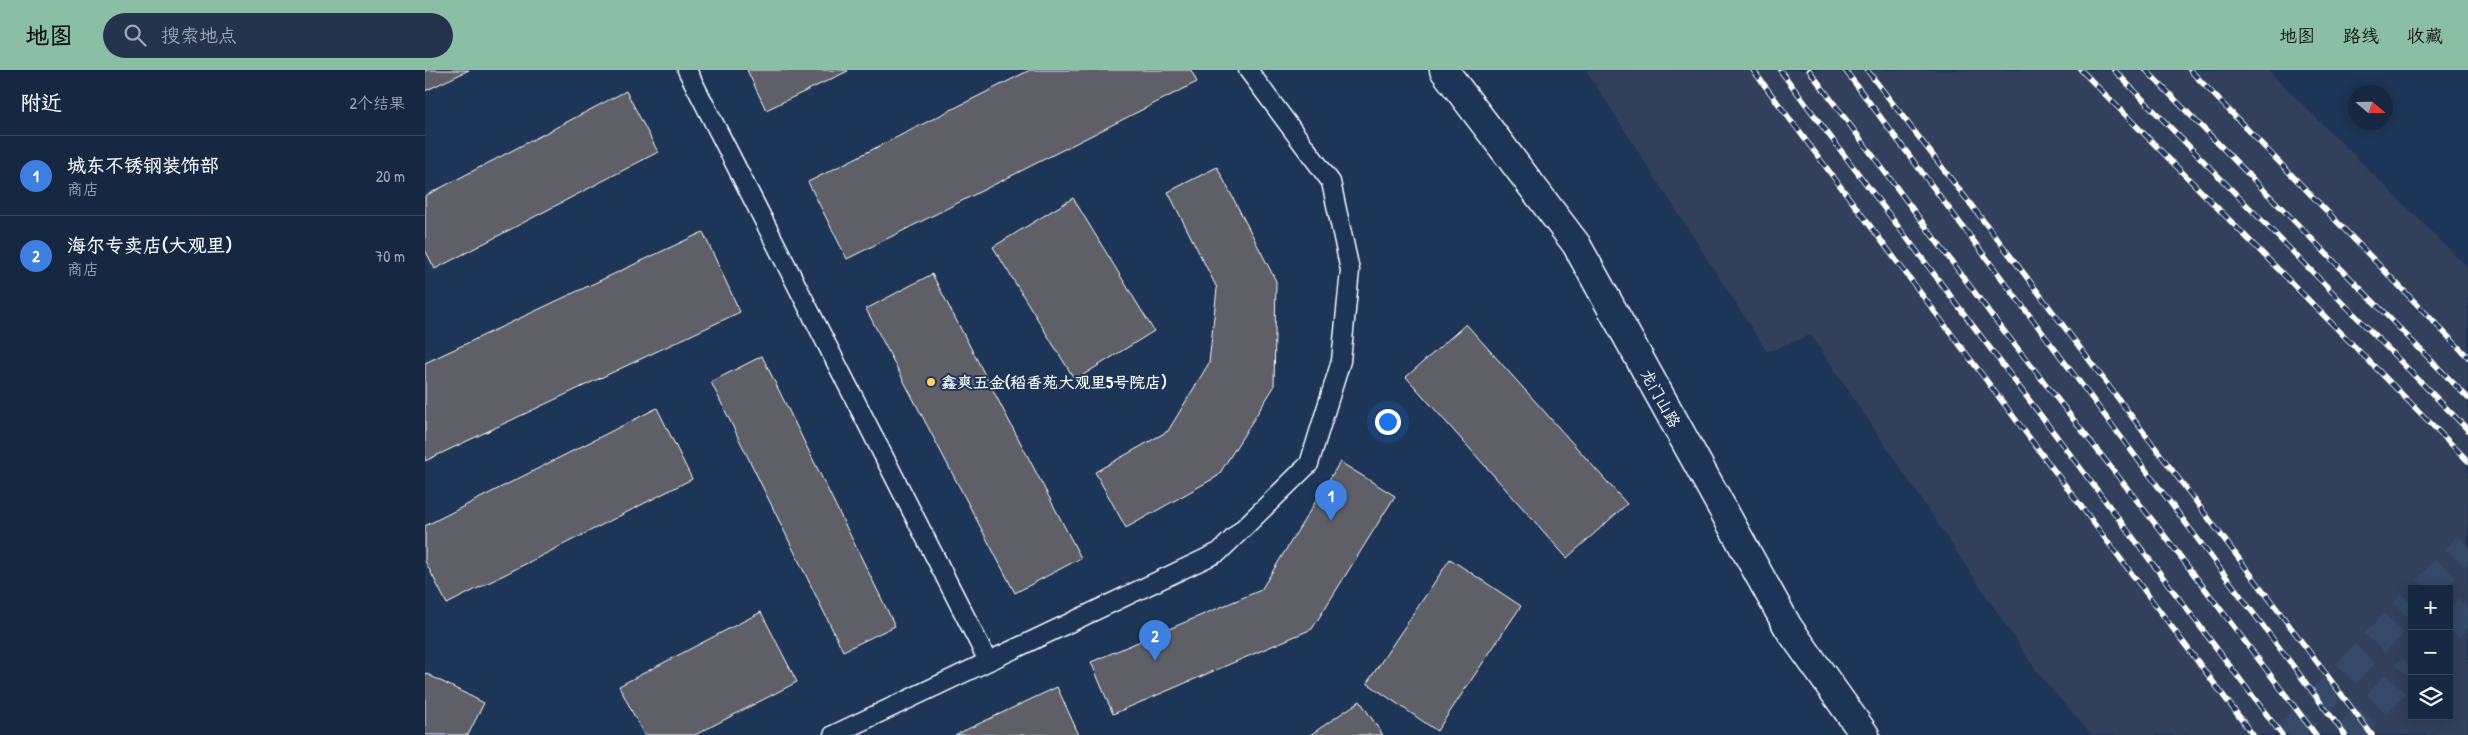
<!DOCTYPE html>
<html lang="zh">
<meta charset="utf-8">
<style>
body{margin:0;font-family:"Patrick Hand","LXGW WenKai TC",sans-serif;background:#23344c;color:#f1f3f6}
.controls{position:absolute;right:15px;bottom:15px;display:grid;overflow:hidden;border-radius:0px;box-shadow:0 2px 12px #0003}
.controls button{width:45px;height:45px;display:grid;place-items:center;padding:0;border:0;border-bottom:1px solid #35445a;background:#162841;color:#f1f3f6;font:25px sans-serif}
.compass{position:absolute;left:1923px;top:15px;width:45px;height:45px;border-radius:50%;background:#162841;box-shadow:0 2px 12px #0003;rotate:110deg}
.you{position:absolute;left:962px;top:351px;width:18px;height:18px;margin:-12px;border:4px solid #fff;border-radius:50%;background:#1a73e8;box-shadow:0 0 0 8px #1a73e833}
.badge{display:grid;place-items:center;width:32px;height:32px;border-radius:50%;background:#8abfa5;color:#fff;font-size:16px;font-weight:700}
.pin{position:absolute;translate:-50% -41px;filter:drop-shadow(0 1px 2px #0008)}
.pin::after{content:'';position:absolute;top:26px;width:18px;height:15px;background:inherit;clip-path:polygon(0 0,100% 0,50% 100%)}
.list{margin:0;padding:0;list-style:none}
h2{display:flex;justify-content:space-between;align-items:center;height:65px;margin:0;padding:0 20px;font-size:21px}
h2 small{font-size:16px;font-weight:400;color:#9ea6b1}
.list li{display:grid;grid-template-columns:32px 1fr auto;gap:15px;align-items:center;box-sizing:border-box;height:80px;padding:0 20px;border-top:1px solid #35445a}
.list b{display:block;font-size:19px;white-space:nowrap}
.list p{margin:0;font-size:16px;white-space:nowrap;color:#9ea6b1}
.list em{font-size:16px;font-style:normal;color:#9ea6b1}
.icon{flex:none;width:28px;height:28px;fill:none;stroke:currentColor;stroke-width:2;stroke-linecap:round;stroke-linejoin:round}
.map{position:relative;flex:none;width:2043px;height:665px;overflow:hidden}
header{display:flex;align-items:center;gap:30px;box-sizing:border-box;height:70px;padding:0 25px;background:#8abfa5;color:#111}
header strong{font-size:24px}
nav{display:flex;gap:28px;margin-inline-start:auto;font-size:18px}
.search{width:350px;height:45px;background:#23344c;display:flex;align-items:center;gap:12px;box-sizing:border-box;padding:0 18px;border-radius:28px;color:#9ea6b1;font-size:19px}
main{display:flex}
aside{flex:1;background:#162841}
.map>svg:first-child{display:block}
.built{fill:#30415c;fill-rule:evenodd}
.building{fill:#5e5e68;stroke:#fff}
.lines{fill:none;stroke-linecap:round;stroke-linejoin:round}
.secondary-tunnel{stroke:#344968;stroke-width:28;stroke-dasharray:28 14;stroke-linecap:butt}
.lane-casing{stroke:#fff;stroke-width:21}
.street-casing{stroke:#fff;stroke-width:31}
.lane{stroke:#1d3557;stroke-width:18}
.street{stroke:#1d3557;stroke-width:28}
.rail-casing{stroke:#fff;stroke-width:5.5}
.rail{stroke:#1d3557;stroke-width:4;stroke-dasharray:11;stroke-linecap:butt}
.poi-dot{fill:#ffd166;stroke:#1d3557;stroke-width:2}
.labels{text-anchor:middle;dominant-baseline:central;stroke-width:4;stroke-linejoin:round;paint-order:stroke}
.poi-label{font-size:16px;font-weight:bold;fill:#fff;stroke:#1d3557;text-anchor:start}
.street-label{font-size:16px;fill:#fff;stroke:#1d3557}
</style>
<header>
<strong>地图</strong>
<div class="search"><svg class="icon" aria-label="search" viewBox="0 0 24 24"><circle cx="10" cy="10" r="6"/><path d="M15 15l6 6"/></svg>搜索地点</div>
<nav><a>地图</a><a>路线</a><a>收藏</a></nav>
</header>
<main>
<aside>
<h2>附近<small>2个结果</small></h2>
<ul class="list">
<li><span class="badge" style="background:#3f7fe0">1</span><div><b>城东不锈钢装饰部</b><p>商店</p></div><em>20 m</em></li>
<li><span class="badge" style="background:#3f7fe0">2</span><div><b>海尔专卖店(大观里)</b><p>商店</p></div><em>70 m</em></li>
</ul>
</aside>
<div class="map">
<svg width="2043" height="665" viewBox="0 0 2043 665">
<rect width="100%" height="100%" fill="#1d3557"/>
<filter id="ink" filterUnits="userSpaceOnUse"><feTurbulence type="fractalNoise" baseFrequency=".02" numOctaves="2"/><feDisplacementMap in="SourceGraphic" scale="10" xChannelSelector="R" yChannelSelector="G"/><feConvolveMatrix kernelMatrix="1 2 1 2 8 2 1 2 1" color-interpolation-filters="sRGB"/></filter>
<g filter="url(#ink)">
<path class="built" d="M1161,0H1843L2043,198V665H1667L1615,606L1386,265L1342,282ZM1987,519H2024V646H1987Z"/>
<g class="building">
<polygon points="0,0 44,0 0,21"/>
<polygon points="322,0 422,0 423,1 341,40"/>
<polygon points="605,0 766,0 772,12 422,189 383,112"/>
<polygon points="201,21 233,82 10,199 0,180 0,126"/>
<polygon points="792,97 851,211 849,317 793,406 701,458 670,402 743,361 784,293 792,218 743,122"/>
<polygon points="648,128 729,261 650,310 568,177"/>
<polygon points="278,162 315,242 0,391 0,293"/>
<polygon points="507,204 656,488 590,523 441,239"/>
<polygon points="1041,254 1202,434 1142,488 981,307"/>
<polygon points="337,286 470,556 418,581 286,312"/>
<polygon points="232,338 267,409 22,534 0,491 0,456"/>
<polygon points="915,392 970,426 887,559 688,644 666,592 836,520"/>
<polygon points="1025,489 1096,536 1012,661 942,613"/>
<polygon points="336,542 372,612 270,665 219,665 194,616"/>
<polygon points="0,603 59,633 43,665 0,665"/>
<polygon points="632,617 654,665 530,665"/>
<polygon points="935,631 958,665 885,665"/>
</g>
<g class="lines">
<g class="secondary-tunnel">
<polyline points="2002,519 2043,475"/>
<polyline points="2024,558 2043,538"/>
<polyline points="1863,665 1987,534"/>
<polyline points="1923,665 1987,597"/>
</g>
<defs>
<g id="lane">
<polyline points="262,0 563,591"/>
<polyline points="408,665 794,482 884,394 916,291 925,200 906,112 823,0"/>
</g>
<polyline id="street" points="1019,0 1151,174 1363,557 1440,665"/>
</defs>
<use href="#lane" class="lane-casing"/>
<use href="#street" class="street-casing"/>
<use href="#lane" class="lane"/>
<use href="#street" class="street"/>
<defs>
<g id="rail">
<polyline points="1328,0 1828,665"/>
<polyline points="1355,0 1857,665"/>
<polyline points="1384,0 1568,247 1739,465 1891,665"/>
<polyline points="1420,0 1920,665"/>
<polyline points="1442,0 1594,197 1947,665"/>
<polyline points="1656,0 2043,391"/>
<polyline points="1689,0 2043,360"/>
<polyline points="1721,0 2043,328"/>
<polyline points="1765,0 2043,287"/>
</g>
</defs>
<use href="#rail" class="rail-casing"/>
<use href="#rail" class="rail"/>
</g>
</g>
<circle class="poi-dot" cx="506" cy="312" r="5"/>
<g class="labels">
<g class="poi-label">
<text x="516" y="312">鑫爽五金(稻香苑大观里5号院店)</text>
</g>
<g class="street-label">
<text transform="translate(1236 328) rotate(61)">龙门山路</text>
</g>
</g>
</svg>
<div class="controls">
<button>+</button>
<button>−</button>
<button><svg class="icon" aria-label="layers" viewBox="0 0 24 24"><path d="M12 4l9 5-9 5-9-5zM3 14l9 5 9-5"/></svg></button>
</div>
<svg class="compass" viewBox="-18 -18 36 36"><path d="M0-13l5 13h-10z" fill="#e53935"/><path d="M0 13l5-13h-10z" fill="#9ea6b1"/></svg>
<div class="you"></div>
<div class="pin badge" style="left:906px;top:451px;background:#3f7fe0">1</div>
<div class="pin badge" style="left:730px;top:591px;background:#3f7fe0">2</div>
</div>
</main>
